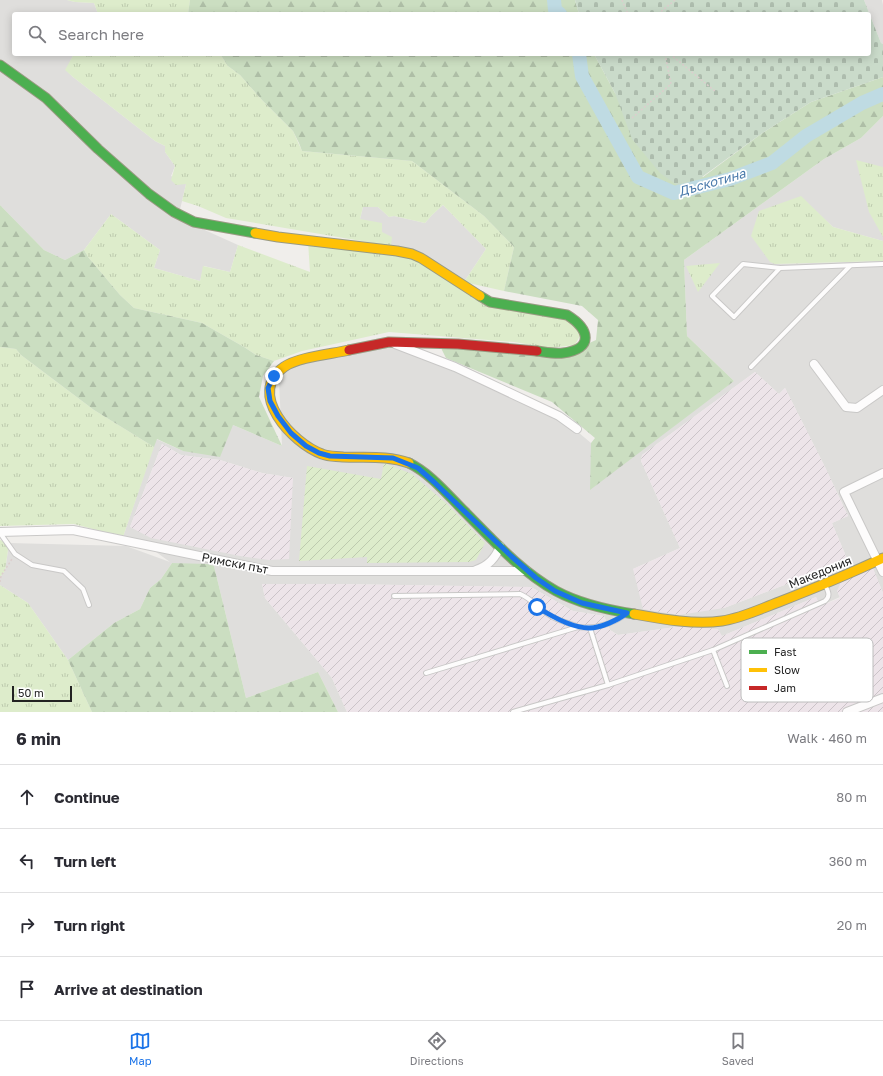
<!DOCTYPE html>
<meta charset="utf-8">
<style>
body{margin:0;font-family:"Golos Text",sans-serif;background:#f2f2f3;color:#2b2b33}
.scale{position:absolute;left:12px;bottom:10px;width:60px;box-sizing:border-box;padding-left:4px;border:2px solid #222;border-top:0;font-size:11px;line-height:14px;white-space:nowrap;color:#222;-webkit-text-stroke:3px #fff;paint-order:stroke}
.stop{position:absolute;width:12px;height:12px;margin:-9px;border:3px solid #1a73e8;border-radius:50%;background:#fff}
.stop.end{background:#1a73e8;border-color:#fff;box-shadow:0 1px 4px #0008}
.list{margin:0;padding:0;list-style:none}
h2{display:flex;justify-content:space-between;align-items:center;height:52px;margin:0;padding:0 16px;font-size:17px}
h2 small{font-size:13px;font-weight:400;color:#7c7c81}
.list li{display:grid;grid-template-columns:26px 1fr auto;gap:12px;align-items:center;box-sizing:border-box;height:64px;padding:0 16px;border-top:1px solid #e1e1e2}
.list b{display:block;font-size:15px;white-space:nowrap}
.list em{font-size:13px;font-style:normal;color:#7c7c81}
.icon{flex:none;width:22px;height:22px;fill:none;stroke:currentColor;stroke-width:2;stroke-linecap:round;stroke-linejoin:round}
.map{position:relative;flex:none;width:883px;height:712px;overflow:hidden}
.search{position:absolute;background:#fff;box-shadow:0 2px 10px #0003;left:12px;right:12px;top:12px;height:44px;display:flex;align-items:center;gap:10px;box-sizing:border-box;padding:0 14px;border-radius:4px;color:#7c7c81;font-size:15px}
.sheet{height:308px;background:#fff}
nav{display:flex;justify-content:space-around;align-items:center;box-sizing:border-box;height:56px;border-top:1px solid #e1e1e2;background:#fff;font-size:11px;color:#7c7c81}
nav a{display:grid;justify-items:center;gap:2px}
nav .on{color:#1a73e8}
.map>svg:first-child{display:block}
.residential{fill:#dfdedc;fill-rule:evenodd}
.industrial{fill:url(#industrial-furrows)}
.grass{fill:url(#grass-tufts)}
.forest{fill:url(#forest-firs)}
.cemetery{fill:url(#cemetery-stones)}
.garden{fill:url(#garden-furrows)}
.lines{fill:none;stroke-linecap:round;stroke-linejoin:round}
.river{stroke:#bfdbe3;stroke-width:14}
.lane-casing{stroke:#c9c8c7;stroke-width:6}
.street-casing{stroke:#c9c8c7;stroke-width:10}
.fast-casing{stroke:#999a82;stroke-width:11}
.slow-casing{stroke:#999a82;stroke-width:11}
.jam-casing{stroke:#999a82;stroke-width:11}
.path{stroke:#dccecd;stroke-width:1.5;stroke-dasharray:2 2;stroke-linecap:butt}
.lane{stroke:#fdfcfc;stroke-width:4}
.street{stroke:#fdfcfc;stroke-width:8}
.fast{stroke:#4caf50;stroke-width:9}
.slow{stroke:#ffc107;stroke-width:9}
.jam{stroke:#c62828;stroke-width:9}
.route{stroke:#1a73e8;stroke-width:5}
.labels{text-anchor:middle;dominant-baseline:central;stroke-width:3.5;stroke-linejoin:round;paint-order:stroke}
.street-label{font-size:12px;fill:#222;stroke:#fff}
.water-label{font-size:13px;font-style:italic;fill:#4a7aab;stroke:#fff}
.key{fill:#fff;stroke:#bdbdbd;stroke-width:1}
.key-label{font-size:11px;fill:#222}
</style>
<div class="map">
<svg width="883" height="712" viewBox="0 0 883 712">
<defs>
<pattern id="industrial-furrows" width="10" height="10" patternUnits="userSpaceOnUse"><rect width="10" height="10" fill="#ede4e9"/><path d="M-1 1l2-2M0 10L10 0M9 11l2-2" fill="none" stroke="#cbc3c8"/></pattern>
<pattern id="grass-tufts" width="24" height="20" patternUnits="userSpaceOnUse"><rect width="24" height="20" fill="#ddeccb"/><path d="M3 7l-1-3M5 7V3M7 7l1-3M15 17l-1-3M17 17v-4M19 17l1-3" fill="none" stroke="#bdcaae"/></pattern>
<pattern id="forest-firs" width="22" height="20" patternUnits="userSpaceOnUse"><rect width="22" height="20" fill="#cbdec1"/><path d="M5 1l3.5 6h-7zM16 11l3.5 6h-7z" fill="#aebea6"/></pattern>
<pattern id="cemetery-stones" width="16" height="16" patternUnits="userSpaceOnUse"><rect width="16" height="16" fill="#cadbca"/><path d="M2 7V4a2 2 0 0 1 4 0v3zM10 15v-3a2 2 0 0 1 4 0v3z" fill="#adbcad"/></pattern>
<pattern id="garden-furrows" width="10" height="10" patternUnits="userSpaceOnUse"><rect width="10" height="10" fill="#ddeccb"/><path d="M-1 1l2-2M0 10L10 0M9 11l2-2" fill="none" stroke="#bdcaae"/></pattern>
</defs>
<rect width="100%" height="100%" fill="#f0eeeb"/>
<g class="residential">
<polygon points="0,0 67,0 75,2 94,3 98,14 14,14 14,54 74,54 66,70 73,77 155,141 165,146 165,152 175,166 171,176 186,184 178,218 238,245 230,272 204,266 200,281 154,268 160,250 111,214 84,250 65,260 44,250 0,205"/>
<polygon points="864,0 882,0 883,5 883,44 881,43"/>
<path d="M883,116V241L833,227L800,197L775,264L883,261V593L873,569L837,591L840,597L820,606L816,597L722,636L683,626L618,635L610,630L604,616L573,611L531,587L337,584H262L265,598L332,678L347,712H338L318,672L246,698L214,566L172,563L161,579L150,588L140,609L114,623L68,660L28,603L0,585V577L5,571L9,543L126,546L170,562L138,539L123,537L156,439L183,451L233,425L282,446L279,380L281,372L299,363L398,344L566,422L591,443L592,448L734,381L687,336L684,260L824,159L861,138ZM755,372L779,394L785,388L825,467L848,516L832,523L848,561L724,608L633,569L680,548L641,461L642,455ZM162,444L181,455L220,460L262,473L293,478L130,527Z"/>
<polygon points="443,205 486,249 464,282 391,246 382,232 360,219 363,207 378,207 389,217 394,216 425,223 432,215"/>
</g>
<g class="industrial">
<polygon points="755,372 779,394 785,388 825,467 848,516 832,523 848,561 724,608 679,615 643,609 633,569 680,548 641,461 642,455"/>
<polygon points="162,444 181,455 220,460 262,473 293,478 289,559 269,560 240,556 151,538 130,527"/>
<polygon points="873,568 883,593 883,712 347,712 332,678 265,598 262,584 337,584 531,587 573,611 604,616 610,630 618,635 683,626 718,629 722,636 816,597 820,606 840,598 837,591 841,582"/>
</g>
<g class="grass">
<polygon points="67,0 190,0 188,14 98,14 94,3 75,2"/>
<polygon points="74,54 220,54 228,66 240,75 262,100 293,131 302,151 412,161 484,216 514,247 504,291 464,282 486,249 443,205 432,215 425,223 394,216 389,217 378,207 363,207 360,219 382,223 382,232 392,237 391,246 226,218 198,206 182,201 186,184 176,185 171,180 175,166 165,152 165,146 155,141 73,77 65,70"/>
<polygon points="856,160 883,167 883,237 869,212"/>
<polygon points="801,196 833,227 883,241 883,261 775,264 770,262 751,236 759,211"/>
<polygon points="111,214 160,250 154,268 200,281 203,266 230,272 238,245 310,272 308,241 388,251 421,261 471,295 572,320 582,332 575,345 550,348 514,342 389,332 302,351 274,361 256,355 244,347 202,323 134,308 120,295 88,257 84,250"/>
<polygon points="720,263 698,292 686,266"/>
<polygon points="0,347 16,349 21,355 94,410 154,447 123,537 74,524 0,526"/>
<polygon points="0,540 9,543 5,571 0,577"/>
<polygon points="0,585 28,603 68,660 92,712 0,712"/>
</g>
<g class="forest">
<polygon points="190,0 575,0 579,14 188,14"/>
<polygon points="220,54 594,54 615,93 703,177 761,134 811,102 883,77 883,116 861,138 824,159 684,260 687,336 734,381 590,490 591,443 595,438 552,402 446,358 439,344 567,353 596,340 598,320 582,306 504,291 514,247 484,216 412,161 302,151 299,143 293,131 262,100 240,75 228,66"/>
<polygon points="0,205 44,250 65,260 84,250 88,257 120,295 134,308 202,323 244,347 256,355 274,361 263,376 259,397 282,446 233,425 220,457 183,451 157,439 154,447 94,410 21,355 16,349 0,347"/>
<polygon points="172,563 207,564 214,566 246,698 318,672 338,712 92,712 68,660 114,623 140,609 150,588 161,579"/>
</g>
<polygon class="cemetery" points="575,0 864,0 881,43 883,44 883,77 811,102 761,134 684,190 660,173 632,139 615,93 594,54 869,54 869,14 579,14"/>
<polygon class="garden" points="384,463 412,474 447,504 485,543 476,560 469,562 367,563 367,557 299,561 307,466 381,479"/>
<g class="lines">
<g class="river">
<polyline points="554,0 555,10 560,14"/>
<polyline points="579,54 582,76 638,177 674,193 730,179 772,163 806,136 862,103 883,94"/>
</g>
<defs>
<g id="lane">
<polyline points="780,268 743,264 712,296 734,317 780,268 883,264"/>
<polyline points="751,367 850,266"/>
<polyline points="0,533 15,554 32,565 64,571 83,589 89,605"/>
<path d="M394,596L520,594C531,598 540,610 551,616C559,621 569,623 578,627"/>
<polyline points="590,628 608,685"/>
<polyline points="713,650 727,686"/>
<path d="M426,673L578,627C595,629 612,624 625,615"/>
<path d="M513,712L608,685L713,650L825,601C831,596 828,591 825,585"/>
</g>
<g id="street">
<polyline points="395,344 455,367 559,416 577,429"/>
<polyline points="814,364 846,407 857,408 883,390"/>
<polyline points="883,473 844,492 883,572"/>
<polyline points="0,532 73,530 272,571 527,571"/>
<path d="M476,570C488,566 496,558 500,546"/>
<polyline points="847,712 883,698"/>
</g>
<g id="fast">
<polyline points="0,65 46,98 98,149 149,194 174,212 194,222 255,233"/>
<path d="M480,296L490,302L567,315C590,329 594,349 563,353C555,354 545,352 537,351"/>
<path d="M409,463C431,474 447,494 464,511C492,539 520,571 556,591C580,604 608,610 634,614"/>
</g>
<g id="slow">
<polyline points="255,233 278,237 397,251 412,254 421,258 480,296"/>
<path d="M349,350C332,354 298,357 284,367C246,393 292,443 322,454C329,457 336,456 343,457C366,458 387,455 409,463"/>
<path d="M634,614C662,619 694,625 722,621C742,618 760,609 779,602C815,588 849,574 883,558"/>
</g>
<polyline id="jam" points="349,350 389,342 458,344 537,351"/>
</defs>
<use href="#lane" class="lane-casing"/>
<use href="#street" class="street-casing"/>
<use href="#fast" class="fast-casing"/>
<use href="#slow" class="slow-casing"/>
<use href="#jam" class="jam-casing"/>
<g class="path">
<polyline points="622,0 628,14"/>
<polyline points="658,14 675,0"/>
<polyline points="670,54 716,92"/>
<polyline points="632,118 671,84 665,54"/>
<polyline points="0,582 1,576 12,559"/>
</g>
<use href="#lane" class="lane"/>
<use href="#street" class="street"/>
<use href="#fast" class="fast"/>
<use href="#slow" class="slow"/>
<use href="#jam" class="jam"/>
</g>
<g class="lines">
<path class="route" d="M274,376L268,388L270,401L278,416L291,433L306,446L319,453L330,456L393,458L418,468L434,482L511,556L536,578L555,591L582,603L627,613C618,620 601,628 589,628C572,628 551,616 537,607"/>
</g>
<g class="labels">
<g class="street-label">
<text transform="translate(235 563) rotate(11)">Римски път</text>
<text transform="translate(820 572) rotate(-22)">Македония</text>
</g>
<g class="water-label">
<text transform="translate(712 182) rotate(-16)">Дъскотина</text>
</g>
</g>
<rect x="741" y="638" width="132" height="64" rx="6" class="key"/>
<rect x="749" y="650" width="18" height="4" fill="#4caf50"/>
<rect x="749" y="668" width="18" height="4" fill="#ffc107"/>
<rect x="749" y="686" width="18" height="4" fill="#c62828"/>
<g class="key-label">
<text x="774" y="656">Fast</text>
<text x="774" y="674">Slow</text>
<text x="774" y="692">Jam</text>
</g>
</svg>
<div class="scale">50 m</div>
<div class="stop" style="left:537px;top:607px"></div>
<div class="stop end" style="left:274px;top:376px"></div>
<div class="search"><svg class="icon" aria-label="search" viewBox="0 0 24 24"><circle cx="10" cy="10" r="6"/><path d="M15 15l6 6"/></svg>Search here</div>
</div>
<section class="sheet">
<h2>6 min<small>Walk · 460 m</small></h2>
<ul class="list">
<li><svg class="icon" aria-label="ahead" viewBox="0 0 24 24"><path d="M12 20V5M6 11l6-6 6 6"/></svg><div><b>Continue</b></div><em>80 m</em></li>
<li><svg class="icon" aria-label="left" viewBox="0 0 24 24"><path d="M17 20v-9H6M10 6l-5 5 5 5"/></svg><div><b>Turn left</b></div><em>360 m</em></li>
<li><svg class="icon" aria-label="right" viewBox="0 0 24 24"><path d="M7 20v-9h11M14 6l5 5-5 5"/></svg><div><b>Turn right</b></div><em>20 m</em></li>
<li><svg class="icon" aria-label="arrive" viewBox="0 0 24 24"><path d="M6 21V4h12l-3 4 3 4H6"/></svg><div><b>Arrive at destination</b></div></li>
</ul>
</section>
<nav>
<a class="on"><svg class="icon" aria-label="map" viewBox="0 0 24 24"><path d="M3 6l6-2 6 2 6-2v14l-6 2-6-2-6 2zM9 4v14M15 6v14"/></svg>Map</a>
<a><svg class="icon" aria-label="directions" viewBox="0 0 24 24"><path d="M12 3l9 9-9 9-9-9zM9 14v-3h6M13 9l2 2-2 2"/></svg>Directions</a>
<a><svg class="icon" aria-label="saved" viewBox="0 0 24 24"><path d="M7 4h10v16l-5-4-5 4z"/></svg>Saved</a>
</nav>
